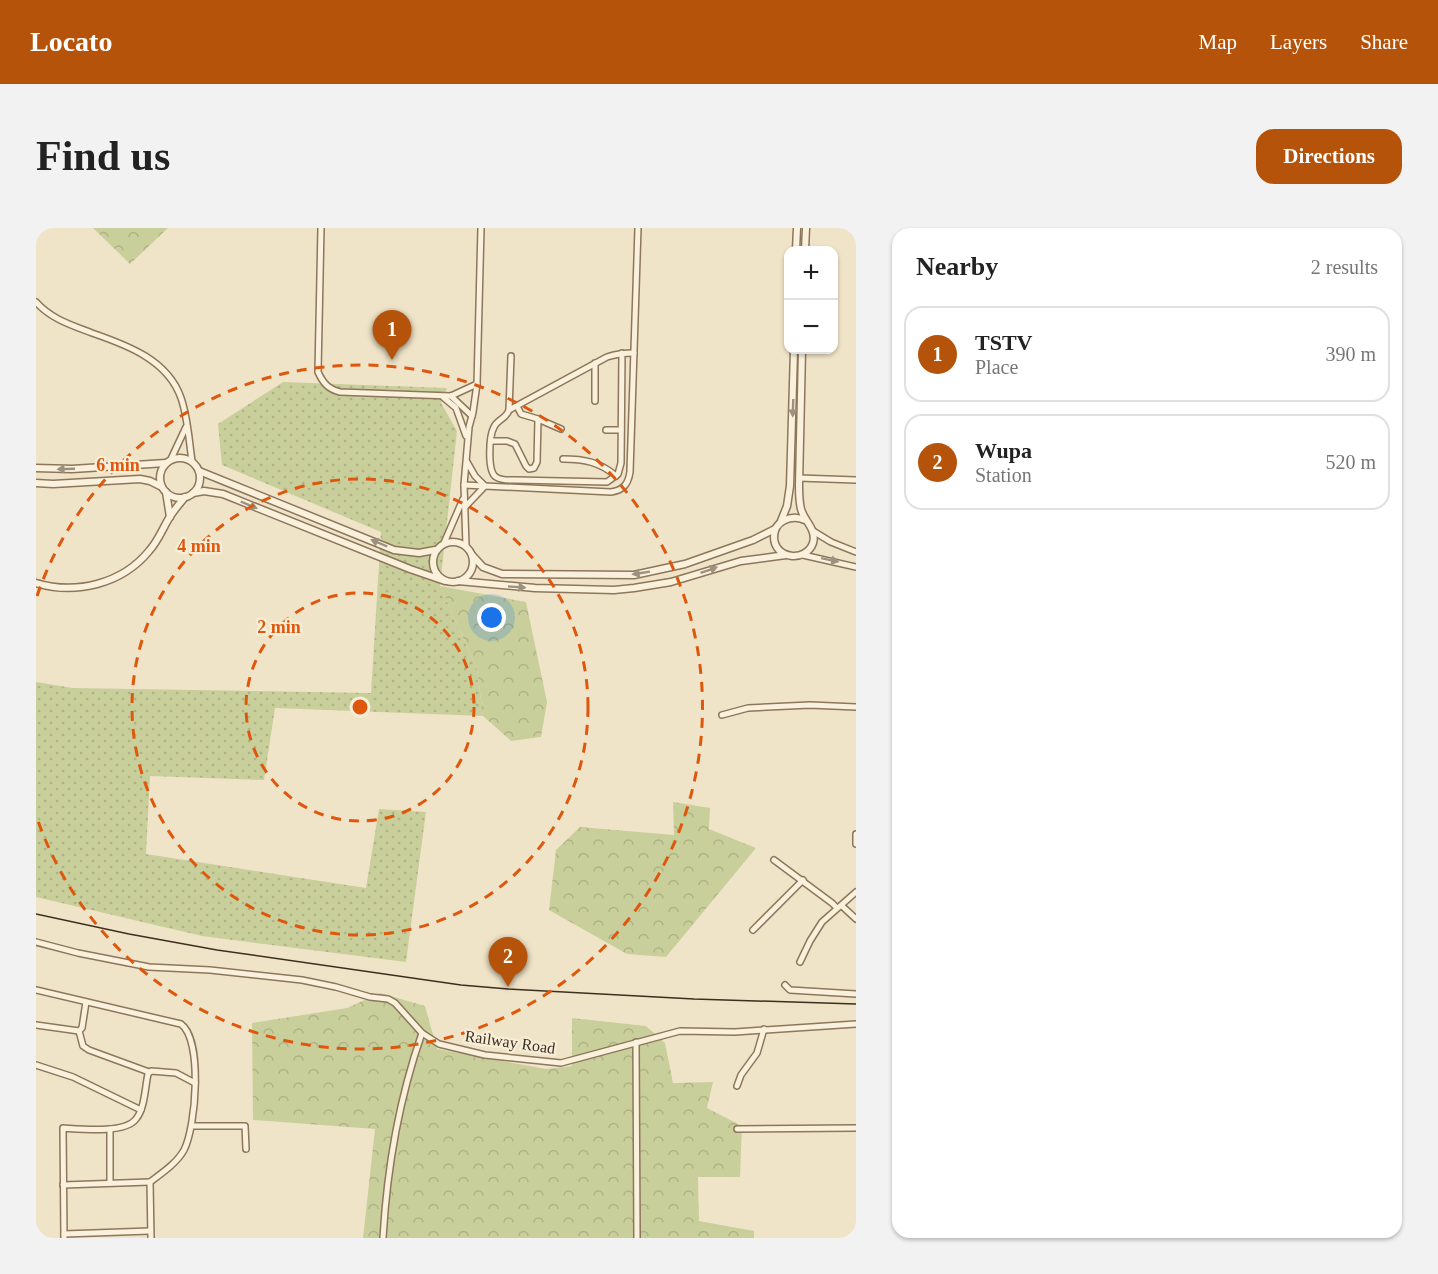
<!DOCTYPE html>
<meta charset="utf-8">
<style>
body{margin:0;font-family:"Times New Roman",serif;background:#f2f2f2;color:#222}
.controls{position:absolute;right:18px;top:18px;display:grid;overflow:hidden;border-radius:12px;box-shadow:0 2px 4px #0004}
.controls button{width:54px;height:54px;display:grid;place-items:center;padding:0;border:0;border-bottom:2px solid #e0e0e0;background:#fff;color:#222;font:30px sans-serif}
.you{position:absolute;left:456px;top:390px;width:21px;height:21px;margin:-15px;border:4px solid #fff;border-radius:50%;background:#1a73e8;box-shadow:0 0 0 9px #1a73e833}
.badge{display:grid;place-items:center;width:39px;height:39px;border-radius:50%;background:#b45309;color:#fff;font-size:20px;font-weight:700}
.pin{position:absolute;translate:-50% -50px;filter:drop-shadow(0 2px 3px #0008)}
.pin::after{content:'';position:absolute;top:32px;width:21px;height:18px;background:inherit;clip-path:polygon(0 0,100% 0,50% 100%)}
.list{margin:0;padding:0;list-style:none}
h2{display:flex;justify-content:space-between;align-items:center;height:78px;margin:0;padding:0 24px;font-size:26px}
h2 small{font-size:20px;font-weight:400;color:#767676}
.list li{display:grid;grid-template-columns:39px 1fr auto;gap:18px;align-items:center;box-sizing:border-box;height:96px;margin:0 12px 12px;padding:0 12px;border:2px solid #e0e0e0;border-radius:18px}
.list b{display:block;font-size:22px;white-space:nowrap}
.list p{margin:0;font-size:20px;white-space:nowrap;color:#767676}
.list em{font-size:20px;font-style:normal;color:#767676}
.map{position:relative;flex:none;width:820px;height:1010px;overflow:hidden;border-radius:18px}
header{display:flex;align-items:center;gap:36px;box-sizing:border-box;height:84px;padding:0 30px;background:#b45309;color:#fff}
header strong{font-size:28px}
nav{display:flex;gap:33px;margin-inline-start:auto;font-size:21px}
.intro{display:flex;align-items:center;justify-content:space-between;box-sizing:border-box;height:144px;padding:0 36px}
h1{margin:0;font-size:42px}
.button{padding:15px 27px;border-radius:18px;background:#b45309;color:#fff;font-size:21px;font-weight:700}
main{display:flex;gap:36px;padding:0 36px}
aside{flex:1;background:#fff;border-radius:18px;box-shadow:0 2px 4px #0004}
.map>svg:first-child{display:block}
.grass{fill:url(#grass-dots)}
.forest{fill:url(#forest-crowns)}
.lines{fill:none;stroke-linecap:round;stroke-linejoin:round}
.minor-casing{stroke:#8d765c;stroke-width:8}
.tertiary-casing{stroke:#8d765c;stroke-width:9}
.minor{stroke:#faf1dc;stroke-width:5}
.tertiary{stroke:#faf1dc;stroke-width:6}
.tram{stroke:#3d2e20;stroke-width:1.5}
.oneway{fill:#9c907e}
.ring{fill:none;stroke:#df570d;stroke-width:3;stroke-dasharray:10 8}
.labels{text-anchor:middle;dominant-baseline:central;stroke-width:4.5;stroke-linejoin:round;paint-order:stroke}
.street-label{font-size:16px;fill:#3d2e20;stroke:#f7eed8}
.centre{fill:#df570d;stroke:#f7eed8;stroke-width:3}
.ring-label{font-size:18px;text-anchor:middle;font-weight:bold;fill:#df570d;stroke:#f7eed8;stroke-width:4.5;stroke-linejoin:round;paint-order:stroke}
</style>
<header>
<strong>Locato</strong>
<nav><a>Map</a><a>Layers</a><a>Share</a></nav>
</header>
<div class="intro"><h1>Find us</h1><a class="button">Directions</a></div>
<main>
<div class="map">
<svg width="820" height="1010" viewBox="0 0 820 1010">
<defs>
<pattern id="grass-dots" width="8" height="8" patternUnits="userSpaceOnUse" patternTransform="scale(1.5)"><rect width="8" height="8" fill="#c9cf9b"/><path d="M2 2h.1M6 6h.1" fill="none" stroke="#aeb285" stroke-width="1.8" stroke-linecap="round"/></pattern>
<pattern id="forest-crowns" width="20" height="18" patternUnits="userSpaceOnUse" patternTransform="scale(1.5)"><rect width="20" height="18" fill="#c9cf9b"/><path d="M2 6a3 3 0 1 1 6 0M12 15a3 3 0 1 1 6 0" fill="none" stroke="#aeb285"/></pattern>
</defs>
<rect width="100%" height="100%" fill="#f0e4c8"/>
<polygon class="grass" points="247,154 411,160 405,175 421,203 404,358 441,441 447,488 239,480 228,552 114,548 110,626 330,660 343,581 390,584 370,734 166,708 0,669 0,454 37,460 335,465 345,304 186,237 182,196"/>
<g class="forest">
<polygon points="57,0 132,0 94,36"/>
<polygon points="404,358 490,374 511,474 505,509 475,513 447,488 441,441"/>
<polygon points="637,574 674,580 673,601 720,620 630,729 591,726 513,682 520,622 544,599 638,607"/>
<polygon points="344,765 389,778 401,821 510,841 536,838 536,790 610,798 629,815 637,855 677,854 671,880 706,898 704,949 662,949 663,993 718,1003 718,1010 327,1010 339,901 217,892 216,795 311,780"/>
</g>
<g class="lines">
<defs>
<g id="minor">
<path d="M285,0L282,144C287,155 292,161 304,164L415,168L441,156"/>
<path d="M0,74C15,91 35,97 56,105C91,117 132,132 145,170C152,190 153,213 156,233"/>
<path d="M586,125L585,235L582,246L571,254L479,252C473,252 466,253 460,249C451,243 453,208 458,199C462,191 470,191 473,182L571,129C580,126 588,125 598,125"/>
<polyline points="415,168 436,188"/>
<polyline points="407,169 420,180 430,208"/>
<polyline points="559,173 559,135"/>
<polyline points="481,178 485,186 502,191"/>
<polyline points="473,182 475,128"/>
<polyline points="570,202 585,202"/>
<polyline points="455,213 471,213 479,216 490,238 493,241 498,240 501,234 502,191 525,201"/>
<polyline points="135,231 150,199"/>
<path d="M527,231C548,231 564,234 580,248"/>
<polyline points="763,250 820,252"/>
<path d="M428,257L575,264C587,262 592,257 594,244L602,0"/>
<polyline points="429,279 449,258 439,248 431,234"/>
<polyline points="777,303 795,314 820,324"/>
<polyline points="408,315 427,271"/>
<polyline points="430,318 428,257 433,199 437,184 441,156 445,0"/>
<polyline points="767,327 820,339"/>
<polyline points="686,487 712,480 774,477 820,479"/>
<polyline points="820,606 820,616"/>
<polyline points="738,632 796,675 801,680"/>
<polyline points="806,678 820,691"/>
<polyline points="717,702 767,652"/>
<polyline points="0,714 42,725 113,739 174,742 266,752 300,759 334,769 352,771 359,775 386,805 403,816 449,827 525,835 644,803 699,804 820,796"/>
<polyline points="764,734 774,713 786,694 820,664"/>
<polyline points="749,757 754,762 820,766"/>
<path d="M0,762L145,796C167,812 160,899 148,922C141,935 126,945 114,954L115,1010"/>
<polyline points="50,774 46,800 43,803 47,818 53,822 113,844"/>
<polyline points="0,797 43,803"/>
<polyline points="600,814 601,1010"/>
<polyline points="0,837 37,849 105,882"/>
<polyline points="701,858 705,847 721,825 728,801"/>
<polyline points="156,898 209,898 210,921"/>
<polyline points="74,901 74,955"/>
<polyline points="701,901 820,900"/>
<polyline points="27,957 114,954"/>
<polyline points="28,1006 114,1003"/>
<path d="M28,1010L27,900C44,901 89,906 100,891C109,880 109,859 112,846L115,843L140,845L159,855"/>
<path d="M347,1010C351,940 363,871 386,805"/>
</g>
<g id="tertiary">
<polyline points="760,22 761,0"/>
<polyline points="769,22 770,0"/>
<path d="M766,122L763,257C763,265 763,273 765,281C768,293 781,301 777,315C770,335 738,331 738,309C738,293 755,286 769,292"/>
<circle cx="144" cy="250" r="20"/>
<polyline points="0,240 36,241 130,235"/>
<polyline points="163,243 358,322 383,325 399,322"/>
<polyline points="0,255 17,256 104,251 114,253 126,259"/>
<polyline points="130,264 134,289"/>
<polyline points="157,265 168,263 187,266 374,341 409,353"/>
<polyline points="745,293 751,278 754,258 758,122"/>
<circle cx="417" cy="334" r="20"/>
<polyline points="436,327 447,339 466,346 598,347 649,336 717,312 739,301"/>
<polyline points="422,353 499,360 578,362 598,360 635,354 705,333 750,327"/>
<path d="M0,355C40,367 86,356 113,323C123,312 127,299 135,287C139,281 144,275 149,269"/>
</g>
</defs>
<use href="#minor" class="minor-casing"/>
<use href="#tertiary" class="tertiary-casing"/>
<use href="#minor" class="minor"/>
<use href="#tertiary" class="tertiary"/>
<polyline class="tram" points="0,686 93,706 181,722 425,757 472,761 658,771 820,776"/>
</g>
<defs><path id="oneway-solid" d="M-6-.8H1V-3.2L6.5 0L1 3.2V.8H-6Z" transform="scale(1.5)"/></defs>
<g class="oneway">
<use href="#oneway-solid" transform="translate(757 180) rotate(92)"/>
<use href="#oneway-solid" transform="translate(30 241) rotate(178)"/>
<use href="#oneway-solid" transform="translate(213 277) rotate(23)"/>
<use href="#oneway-solid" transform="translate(343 315) rotate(-157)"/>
<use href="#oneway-solid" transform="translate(794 332) rotate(12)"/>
<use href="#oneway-solid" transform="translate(673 342) rotate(-19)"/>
<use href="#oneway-solid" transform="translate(605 345) rotate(171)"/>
<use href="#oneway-solid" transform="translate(481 359) rotate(4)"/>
</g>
<g class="ring">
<circle cx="324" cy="479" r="114"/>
<circle cx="324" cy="479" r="228"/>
<path d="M1 368A342 342 0 1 1 1 590"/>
</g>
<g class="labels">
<g class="street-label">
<text transform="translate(474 814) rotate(8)">Railway Road</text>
</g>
</g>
<circle cx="324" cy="479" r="9" class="centre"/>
<g class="ring-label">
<text x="82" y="243">6 min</text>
<text x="163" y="324">4 min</text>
<text x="243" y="405">2 min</text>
</g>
</svg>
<div class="controls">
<button>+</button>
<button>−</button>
</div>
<div class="you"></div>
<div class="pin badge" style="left:356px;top:132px">1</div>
<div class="pin badge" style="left:472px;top:759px">2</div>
</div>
<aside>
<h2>Nearby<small>2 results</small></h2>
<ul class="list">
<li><span class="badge">1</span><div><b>TSTV</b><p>Place</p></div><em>390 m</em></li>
<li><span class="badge">2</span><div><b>Wupa</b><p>Station</p></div><em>520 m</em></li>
</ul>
</aside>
</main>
